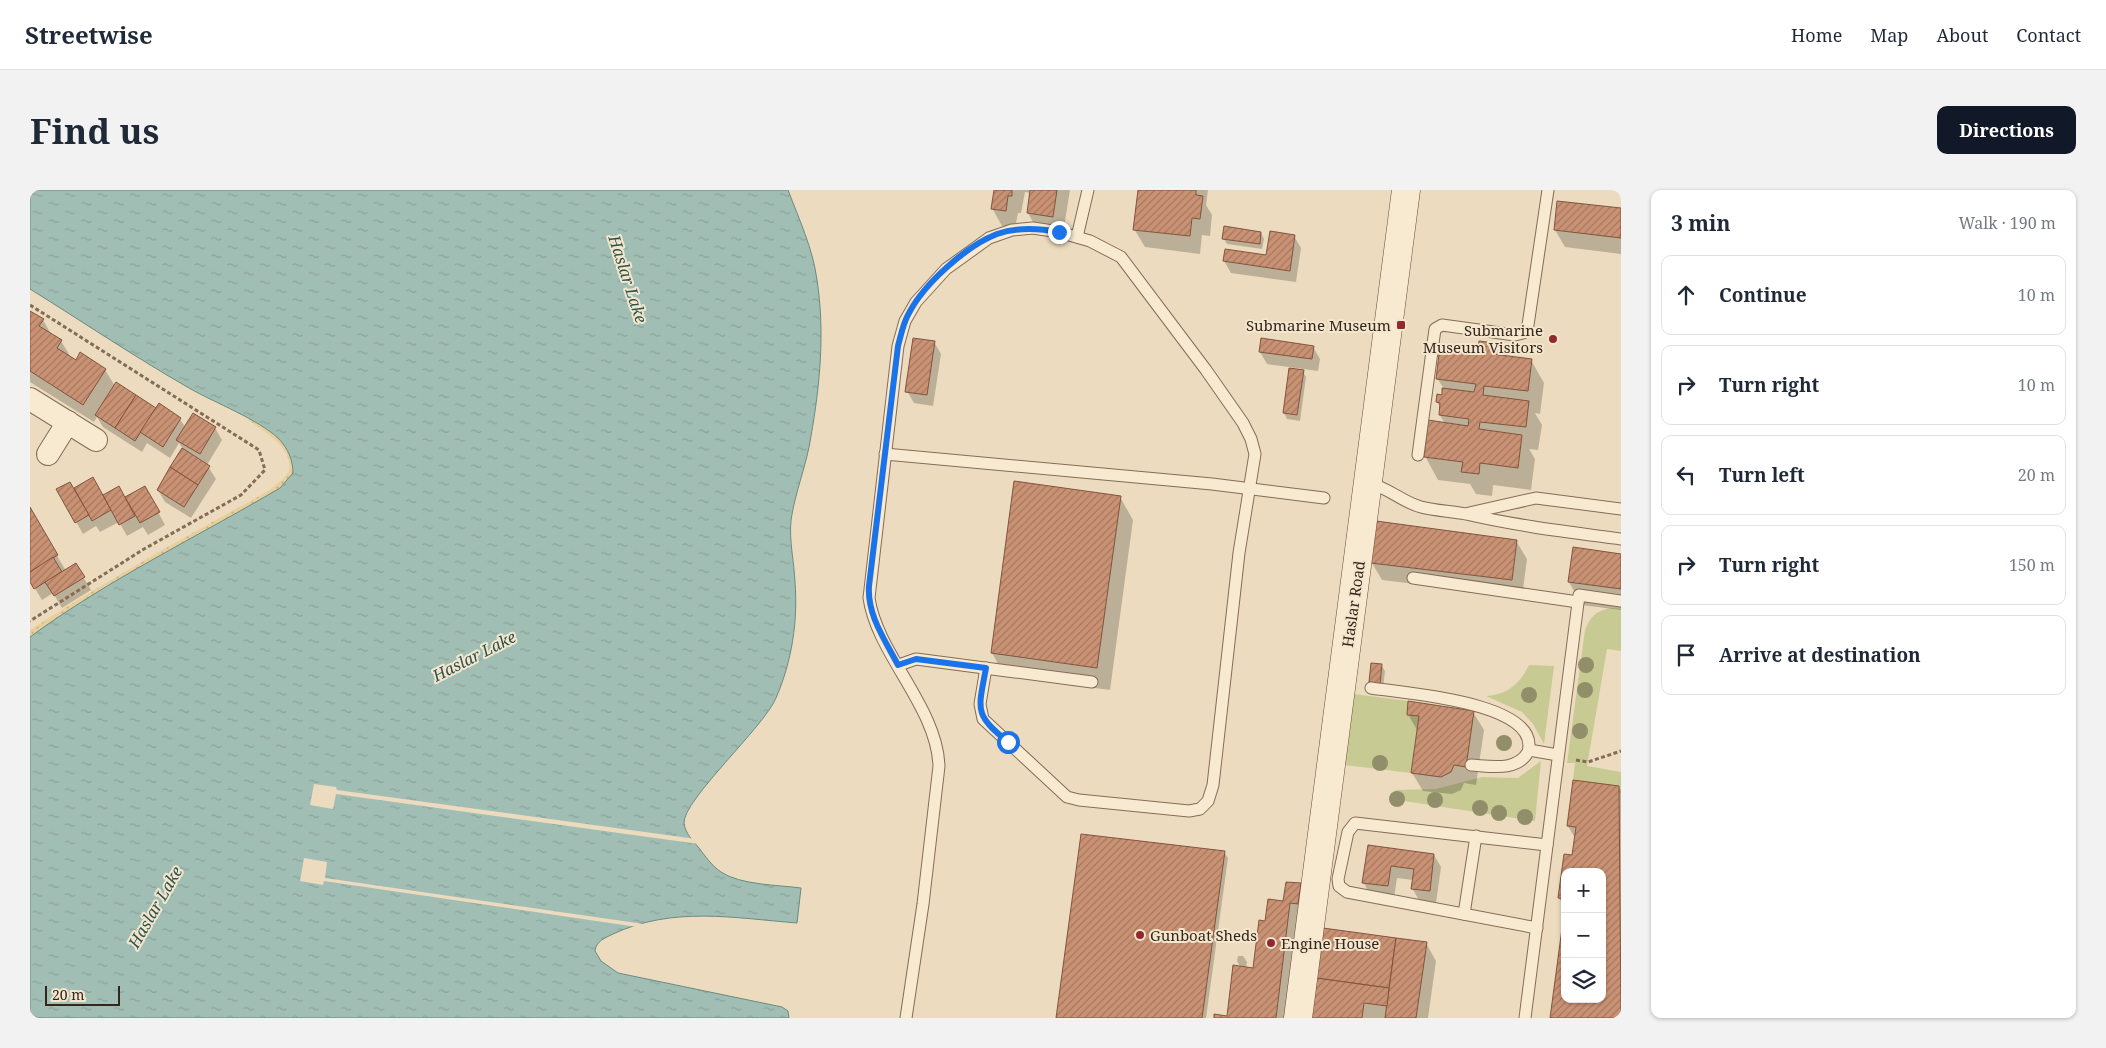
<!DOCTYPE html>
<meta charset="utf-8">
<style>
body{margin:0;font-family:"Noto Serif",serif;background:#f2f2f3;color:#1f2937}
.controls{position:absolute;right:15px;bottom:15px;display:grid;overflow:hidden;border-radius:10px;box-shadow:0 1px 4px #0004}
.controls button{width:45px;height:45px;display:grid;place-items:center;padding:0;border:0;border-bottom:1px solid #e0e1e3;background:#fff;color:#1f2937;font:25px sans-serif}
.scale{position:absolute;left:15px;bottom:12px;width:75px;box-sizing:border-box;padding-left:5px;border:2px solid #34261c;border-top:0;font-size:14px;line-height:18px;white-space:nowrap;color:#34261c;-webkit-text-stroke:4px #f4e6cd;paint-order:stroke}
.stop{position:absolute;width:15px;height:15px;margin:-11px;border:4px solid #1a73e8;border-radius:50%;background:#fff}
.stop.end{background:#1a73e8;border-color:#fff;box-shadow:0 1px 5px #0008}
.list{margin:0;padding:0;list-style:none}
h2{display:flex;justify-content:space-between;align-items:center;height:65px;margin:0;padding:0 20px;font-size:21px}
h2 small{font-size:16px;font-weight:400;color:#747a83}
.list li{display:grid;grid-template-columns:32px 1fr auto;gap:15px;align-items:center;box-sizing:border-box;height:80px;margin:0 10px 10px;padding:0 10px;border:1px solid #e0e1e3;border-radius:10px}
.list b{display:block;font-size:19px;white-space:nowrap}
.list em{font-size:16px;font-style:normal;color:#747a83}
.icon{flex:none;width:28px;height:28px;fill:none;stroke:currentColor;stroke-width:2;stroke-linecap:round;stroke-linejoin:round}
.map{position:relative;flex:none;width:1591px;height:828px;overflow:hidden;border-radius:10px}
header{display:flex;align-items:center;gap:30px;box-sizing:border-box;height:70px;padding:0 25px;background:#fff;border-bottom:1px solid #e0e1e3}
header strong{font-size:24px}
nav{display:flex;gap:28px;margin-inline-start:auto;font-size:18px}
.intro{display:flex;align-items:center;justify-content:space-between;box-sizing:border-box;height:120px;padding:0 30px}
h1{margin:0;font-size:35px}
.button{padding:12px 22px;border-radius:10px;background:#111827;color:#fff;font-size:18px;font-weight:700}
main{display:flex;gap:30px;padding:0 30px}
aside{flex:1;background:#fff;border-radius:10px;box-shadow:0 1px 4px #0004}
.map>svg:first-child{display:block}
.green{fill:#c7ca93}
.sand{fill:url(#sand-dots)}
.water{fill:url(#water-ripples);stroke:#698b80}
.pier{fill:#ecdbbe}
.shadow{fill:#0003}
.building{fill:url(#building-hatch);stroke:#82543e}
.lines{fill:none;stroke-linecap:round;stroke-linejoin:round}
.lane-casing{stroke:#846c57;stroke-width:13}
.street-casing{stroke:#846c57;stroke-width:24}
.secondary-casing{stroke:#654d3b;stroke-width:29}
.path{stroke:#846c57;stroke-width:3;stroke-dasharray:4 2.5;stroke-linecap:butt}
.lane{stroke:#f8e9d1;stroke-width:11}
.street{stroke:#f8e9d1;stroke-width:22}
.secondary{stroke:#f8e9d1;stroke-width:28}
.tree{fill:#918f69}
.route{stroke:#1a73e8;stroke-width:6}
.poi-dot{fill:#912931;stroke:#f4e6cd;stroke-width:2}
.labels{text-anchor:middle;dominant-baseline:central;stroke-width:4;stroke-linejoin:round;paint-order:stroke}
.poi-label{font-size:15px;fill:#34261c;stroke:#f4e6cd;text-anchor:end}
.street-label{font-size:15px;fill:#34261c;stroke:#f4e6cd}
.water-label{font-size:16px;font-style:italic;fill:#2b534e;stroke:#f4e6cd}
</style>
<header>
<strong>Streetwise</strong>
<nav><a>Home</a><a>Map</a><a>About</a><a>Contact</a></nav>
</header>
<div class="intro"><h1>Find us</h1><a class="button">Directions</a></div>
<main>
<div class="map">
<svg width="1591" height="828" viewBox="0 0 1591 828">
<defs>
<pattern id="sand-dots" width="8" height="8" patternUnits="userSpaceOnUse" patternTransform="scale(1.25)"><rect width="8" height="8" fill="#e8cf9b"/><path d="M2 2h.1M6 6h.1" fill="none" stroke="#c8b285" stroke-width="1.8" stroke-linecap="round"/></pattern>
<pattern id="water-ripples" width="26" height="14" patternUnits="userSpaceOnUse" patternTransform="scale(1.25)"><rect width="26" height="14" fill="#a1beb4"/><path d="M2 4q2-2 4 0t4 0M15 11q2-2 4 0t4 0" fill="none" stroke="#8ba39a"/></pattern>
<pattern id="building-hatch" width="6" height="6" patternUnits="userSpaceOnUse" patternTransform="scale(1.25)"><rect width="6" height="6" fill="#ca9274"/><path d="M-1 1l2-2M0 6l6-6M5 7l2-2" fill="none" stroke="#a5775e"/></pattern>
</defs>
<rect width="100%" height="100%" fill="#ecdbbe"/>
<g class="green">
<path d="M1580,418L1591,419V461L1577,459L1557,576L1591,582V603L1543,590L1545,573H1537L1555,440C1560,427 1566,421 1580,418Z"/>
<path d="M1499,475L1524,476L1514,554L1503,534L1492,522L1456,506C1477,505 1490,494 1499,475Z"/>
<polygon points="1324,504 1378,511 1389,526 1381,583 1315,575"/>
<polygon points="1511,571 1505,631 1361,609 1366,600 1406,599 1452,587 1488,588"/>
</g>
<path class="sand" d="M217,229L327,246L0,469V440C66,397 135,358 204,320C217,313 255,294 259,280C264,258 232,240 217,229Z"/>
<path class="water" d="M0,0H758C769,29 783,59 787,90C795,142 790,195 781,246C777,274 765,302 761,330C759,351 764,371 765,392C768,431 762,471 746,508C734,537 653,610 654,633C655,643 663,651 669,658C675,666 682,676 691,682C710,695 749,695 771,698L767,733C704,728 643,716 583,744C575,748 566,751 565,761L571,771L588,783L752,817L758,821L759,828H0V447C79,389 167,347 250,298L263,283C263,270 258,259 249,249C228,229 185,213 159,198C105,167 53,132 0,99Z"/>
<g class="pier">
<polygon points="284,594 306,597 307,600 666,649 669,654 306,604 303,619 280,615"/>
<polygon points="274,668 297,672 295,688 614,734 607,737 294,691 293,695 270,691"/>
</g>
<g class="shadow">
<polygon points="965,0 1040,0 1033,44 1008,41 998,23 1001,3 995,2 991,23 988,23 985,38 972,36 962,18"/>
<polygon points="1109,0 1178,0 1176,15 1182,25 1180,46 1172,45 1170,64 1115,57 1104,39"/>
<polygon points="1591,20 1591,64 1535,57 1525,40"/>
<polygon points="1231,43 1234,49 1232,59 1197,54 1194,49"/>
<polygon points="1264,46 1271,58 1266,92 1201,83 1194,71 1237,66"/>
<polygon points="0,122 13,130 21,144 31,151 42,169 75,180 85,196 126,220 150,229 155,237 185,238 192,250 177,275 186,289 161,328 135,312 128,300 153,259 149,253 140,268 117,253 112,262 73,237 67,227 64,232 0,192"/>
<polygon points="904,152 911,164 903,216 884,213 877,201"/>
<polygon points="1464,154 1471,166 1501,170 1514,193 1510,224 1505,223 1512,235 1508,260 1499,259 1505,269 1501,300 1463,295 1462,306 1446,304 1440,294 1408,290 1395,266 1415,234 1410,225 1411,218 1407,212 1413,206 1414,199 1407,188"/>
<polygon points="1283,157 1290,169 1288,181 1237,174 1230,162"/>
<polygon points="1273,182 1276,187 1270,231 1257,229 1254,223"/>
<polygon points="62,289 72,307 89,298 95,308 115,298 135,335 118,345 113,337 97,346 89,332 70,342 66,336 53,344 28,300 44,300"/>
<polygon points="1090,307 1103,330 1080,500 975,486 962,463"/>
<polygon points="0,320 36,381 46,375 61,400 32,418 23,403 12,410 0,390"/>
<polygon points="1486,351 1497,369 1492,407 1352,390 1342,373"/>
<polygon points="1544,359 1591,365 1591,420 1552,415 1539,392"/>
<polygon points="1352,476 1355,481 1353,499 1343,498 1340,492"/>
<polygon points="1443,522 1454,540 1446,595 1434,593 1431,600 1422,604 1393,601 1382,583 1388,542 1378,524"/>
<polygon points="1589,597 1591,601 1591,828 1521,828 1535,809 1572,809 1572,682 1535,682 1535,717 1529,708 1535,666 1543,666 1545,648 1538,636"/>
<polygon points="1339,657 1404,665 1411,677 1406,713 1389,710 1382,698 1383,690 1367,688 1364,708 1340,705 1334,693"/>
<polygon points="1194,662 1198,668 1176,828 1027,828"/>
<polygon points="1270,695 1280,712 1258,828 1185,828 1198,827 1211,778 1207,771 1208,766 1213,766 1217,772 1216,778 1224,779 1236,732"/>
<polygon points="1294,739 1396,753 1406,771 1398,828 1282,828"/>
</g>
<g class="building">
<polygon points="964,0 982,0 982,6 978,6 976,21 961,19"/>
<polygon points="1000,0 1027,0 1023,27 997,23"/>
<polygon points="1108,0 1166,0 1166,5 1173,6 1170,29 1162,28 1160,46 1103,40"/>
<polygon points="1527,11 1591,18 1591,48 1524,40"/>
<polygon points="1194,36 1231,42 1230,54 1192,49"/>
<polygon points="1240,41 1265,45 1260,81 1193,71 1195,59 1236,65"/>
<polygon points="0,121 14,129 9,136 32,150 27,158 46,170 50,162 76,179 53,215 0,181"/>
<polygon points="883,148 905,151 897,205 875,202"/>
<polygon points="1231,148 1284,156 1282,169 1229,162"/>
<polygon points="1449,151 1464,153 1463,164 1502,169 1498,201 1454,196 1453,205 1499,211 1496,237 1450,232 1449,239 1492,245 1488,278 1450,273 1449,284 1431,282 1433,272 1394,267 1398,230 1438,236 1439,229 1409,225 1410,213 1406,212 1407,204 1412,205 1412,198 1444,202 1446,194 1406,189 1410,156 1448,160"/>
<polygon points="1259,178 1274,180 1267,225 1253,223"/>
<polygon points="86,192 106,205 85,238 65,225"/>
<polygon points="106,205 126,218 105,251 85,238"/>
<polygon points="129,213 151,228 133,257 110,242"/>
<polygon points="163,223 186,237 170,264 146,250"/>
<polygon points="152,258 180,276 168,295 140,277"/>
<polygon points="140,277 168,295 154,317 127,300"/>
<polygon points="63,287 81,320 62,331 44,298"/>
<polygon points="984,291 1091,306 1067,478 961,463"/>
<polygon points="40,292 59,325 45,333 26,299"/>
<polygon points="89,296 105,326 89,335 73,305"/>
<polygon points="115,296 130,322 110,333 95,307"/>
<polygon points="0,317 28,365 0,382"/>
<polygon points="1346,331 1487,350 1482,390 1341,373"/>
<polygon points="1543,357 1591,364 1591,399 1538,392"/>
<polygon points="23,367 32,382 4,399 0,392 0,382"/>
<polygon points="46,373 55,387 24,406 15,392"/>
<polygon points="1341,473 1352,474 1350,494 1339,492"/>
<polygon points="1378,511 1444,521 1436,577 1424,575 1421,582 1411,587 1381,583 1389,526 1377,525"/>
<polygon points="1543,590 1589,596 1591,828 1520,828 1535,716 1535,809 1572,809 1572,682 1535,682 1535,709 1528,708 1534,664 1542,665 1546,637 1537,636"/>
<polygon points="1051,644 1195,661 1172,828 1026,828"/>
<polygon points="1338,655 1404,664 1400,701 1381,699 1384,679 1361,676 1358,696 1332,693"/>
<polygon points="1256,692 1271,693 1268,714 1260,713 1246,828 1184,828 1184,824 1197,826 1203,775 1223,778 1229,730 1235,731 1238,709 1253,711"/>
<polygon points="1293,738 1366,748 1359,798 1286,788"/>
<polygon points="1366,748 1397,752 1386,828 1355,828"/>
<polygon points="1286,788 1359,798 1357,816 1334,813 1332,828 1281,828"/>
</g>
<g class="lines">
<defs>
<g id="lane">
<polyline points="1047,47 1058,0"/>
<polyline points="855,264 1182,294 1294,308"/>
<polyline points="1388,265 1405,139 1412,135 1485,145 1493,143 1498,135 1518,0"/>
<path d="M1339,293C1359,298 1372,312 1391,317C1406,321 1421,321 1436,324C1487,336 1539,342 1591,349"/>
<polyline points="1439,323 1506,308 1591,319"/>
<polyline points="1383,388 1548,412"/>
<polyline points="869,475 886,469 1062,492"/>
<path d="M1341,498C1372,503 1512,512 1498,562C1487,582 1460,576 1441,575"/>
<polyline points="1499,560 1528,565"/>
<polyline points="1434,724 1446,646"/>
<polyline points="1507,738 1317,702 1309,696 1308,689 1318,642 1325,633 1517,655"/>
<path d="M876,828L893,714L909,576C907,517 847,464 839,408L868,156L875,131L886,112L916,79L959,48L982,40L1003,38L1029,42L1060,51L1091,67L1176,180L1213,233L1221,249L1225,264L1209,363L1183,595L1178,611L1170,619L1159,621L1049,610L1037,607L953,529L950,514L956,478"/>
<polyline points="1495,828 1549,405 1591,411"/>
</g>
<g id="street">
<polyline points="0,209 66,250"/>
<polyline points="18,264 38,232"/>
</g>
<polyline id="secondary" points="1268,828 1376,0"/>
</defs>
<use href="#lane" class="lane-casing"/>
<use href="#street" class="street-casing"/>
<use href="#secondary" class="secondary-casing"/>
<g class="path">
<polyline points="0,115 229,260 235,280 211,305 114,359 0,431"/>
<polyline points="1546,570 1558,572 1591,561"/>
</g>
<use href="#lane" class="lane"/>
<use href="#street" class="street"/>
<use href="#secondary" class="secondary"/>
</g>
<g class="tree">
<circle cx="1556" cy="475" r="8"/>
<circle cx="1555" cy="500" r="8"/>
<circle cx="1499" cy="505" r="8"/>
<circle cx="1550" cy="541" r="8"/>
<circle cx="1474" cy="553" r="8"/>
<circle cx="1350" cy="573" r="8"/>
<circle cx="1367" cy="609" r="8"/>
<circle cx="1405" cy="610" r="8"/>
<circle cx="1450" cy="618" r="8"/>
<circle cx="1469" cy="623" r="8"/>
<circle cx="1495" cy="627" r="8"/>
</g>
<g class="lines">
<path class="route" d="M978,552C944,524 948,521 956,478L886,469L868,475C855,450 837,425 839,396L868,156C871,145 873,133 879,123C894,94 936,56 967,44C987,37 1008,38 1029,42"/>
</g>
<g class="poi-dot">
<rect x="1366" y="130" width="10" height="10" rx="2.5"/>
<circle cx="1523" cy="149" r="5"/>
<circle cx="1110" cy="745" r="5"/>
<circle cx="1241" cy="753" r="5"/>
</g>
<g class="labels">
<g class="poi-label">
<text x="1361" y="135">Submarine Museum</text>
<text x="1513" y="140">Submarine<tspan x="1513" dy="17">Museum Visitors</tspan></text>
<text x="1120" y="745" text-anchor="start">Gunboat Sheds</text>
<text x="1251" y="753" text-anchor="start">Engine House</text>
</g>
<g class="street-label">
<text transform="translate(1323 414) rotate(-82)">Haslar Road</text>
</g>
<g class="water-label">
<text transform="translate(598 89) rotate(72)">Haslar Lake</text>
<text transform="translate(444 466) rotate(-27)">Haslar Lake</text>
<text transform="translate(125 717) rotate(-60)">Haslar Lake</text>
</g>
</g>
</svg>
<div class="controls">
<button>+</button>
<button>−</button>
<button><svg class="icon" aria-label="layers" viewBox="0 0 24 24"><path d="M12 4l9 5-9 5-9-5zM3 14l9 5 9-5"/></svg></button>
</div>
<div class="scale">20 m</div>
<div class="stop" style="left:978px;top:552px"></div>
<div class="stop end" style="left:1029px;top:42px"></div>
</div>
<aside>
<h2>3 min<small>Walk · 190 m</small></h2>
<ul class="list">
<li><svg class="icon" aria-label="ahead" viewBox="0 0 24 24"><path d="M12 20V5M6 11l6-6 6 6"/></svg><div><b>Continue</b></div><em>10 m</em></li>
<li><svg class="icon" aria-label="right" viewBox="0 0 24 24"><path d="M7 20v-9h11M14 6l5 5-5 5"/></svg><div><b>Turn right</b></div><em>10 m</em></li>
<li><svg class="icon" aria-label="left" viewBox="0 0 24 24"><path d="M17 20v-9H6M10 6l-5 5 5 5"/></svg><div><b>Turn left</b></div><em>20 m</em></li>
<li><svg class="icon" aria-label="right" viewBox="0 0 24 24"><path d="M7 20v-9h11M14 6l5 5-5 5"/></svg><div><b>Turn right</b></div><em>150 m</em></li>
<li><svg class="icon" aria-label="arrive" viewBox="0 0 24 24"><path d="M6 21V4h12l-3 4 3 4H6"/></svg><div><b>Arrive at destination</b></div></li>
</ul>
</aside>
</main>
